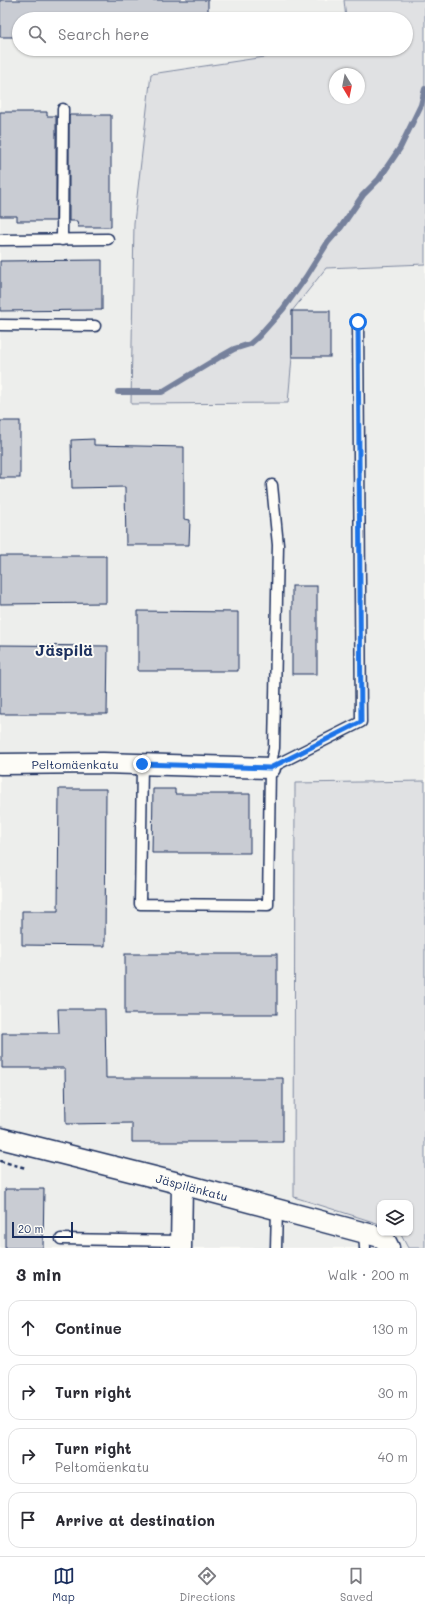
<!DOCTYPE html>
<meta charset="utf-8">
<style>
body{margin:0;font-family:Mali,sans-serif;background:#f2f2f3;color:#2b2b33}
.controls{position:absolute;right:12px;bottom:12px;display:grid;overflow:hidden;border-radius:8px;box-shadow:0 1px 3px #0004}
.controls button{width:36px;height:36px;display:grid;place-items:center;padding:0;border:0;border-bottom:1px solid #e1e1e2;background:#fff;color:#2b2b33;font:20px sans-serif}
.compass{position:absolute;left:329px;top:68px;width:36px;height:36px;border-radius:50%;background:#fff;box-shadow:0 1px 3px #0004;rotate:170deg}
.scale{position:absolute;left:12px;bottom:10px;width:61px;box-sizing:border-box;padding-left:4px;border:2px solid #1b2f5e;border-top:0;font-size:11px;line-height:14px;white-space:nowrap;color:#1b2f5e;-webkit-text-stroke:3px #fdfcf7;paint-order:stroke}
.stop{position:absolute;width:12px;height:12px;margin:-9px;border:3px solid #1a73e8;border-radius:50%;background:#fff}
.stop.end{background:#1a73e8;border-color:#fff;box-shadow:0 1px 4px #0008}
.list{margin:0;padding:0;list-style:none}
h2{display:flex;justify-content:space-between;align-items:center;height:52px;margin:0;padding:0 16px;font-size:17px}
h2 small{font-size:13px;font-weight:400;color:#7c7c81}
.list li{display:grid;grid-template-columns:26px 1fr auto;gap:12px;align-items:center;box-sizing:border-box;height:56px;margin:0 8px 8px;padding:0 8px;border:1px solid #e1e1e2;border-radius:12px}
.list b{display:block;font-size:15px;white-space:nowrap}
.list p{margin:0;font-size:13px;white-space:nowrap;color:#7c7c81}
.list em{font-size:13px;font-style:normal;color:#7c7c81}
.icon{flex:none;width:22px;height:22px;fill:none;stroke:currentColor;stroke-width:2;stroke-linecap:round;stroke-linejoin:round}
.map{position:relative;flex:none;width:425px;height:1248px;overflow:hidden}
.search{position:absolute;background:#fff;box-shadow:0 1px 3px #0004;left:12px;right:12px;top:12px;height:44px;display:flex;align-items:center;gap:10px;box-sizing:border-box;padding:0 14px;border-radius:22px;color:#7c7c81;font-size:15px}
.sheet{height:308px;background:#fff}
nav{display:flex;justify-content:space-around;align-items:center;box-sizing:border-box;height:56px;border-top:1px solid #e1e1e2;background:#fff;font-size:11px;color:#7c7c81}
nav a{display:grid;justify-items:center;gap:2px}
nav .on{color:#1b2f5e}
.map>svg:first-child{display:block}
.built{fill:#edeeec}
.green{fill:#e0e1e3;stroke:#7e88a0;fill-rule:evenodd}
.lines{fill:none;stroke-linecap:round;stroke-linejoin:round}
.stream{stroke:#76819c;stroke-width:6}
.building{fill:#c9ccd3;stroke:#1b2f5e}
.lane-casing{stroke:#1b2f5e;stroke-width:13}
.street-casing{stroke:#1b2f5e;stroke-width:23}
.path{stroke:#1b2f5e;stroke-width:2.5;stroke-dasharray:4 3;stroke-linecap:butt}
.lane{stroke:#fdfcf7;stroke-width:10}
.street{stroke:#fdfcf7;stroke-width:20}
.route{stroke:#1a73e8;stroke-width:5}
.labels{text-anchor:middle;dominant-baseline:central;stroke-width:4;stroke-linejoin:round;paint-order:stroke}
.street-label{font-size:12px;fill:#1b2f5e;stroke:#fdfcf7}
.district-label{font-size:16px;font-weight:bold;fill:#1b2f5e;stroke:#fdfcf7}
</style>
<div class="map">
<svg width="425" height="1248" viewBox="0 0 425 1248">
<rect width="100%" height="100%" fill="#fdfcf7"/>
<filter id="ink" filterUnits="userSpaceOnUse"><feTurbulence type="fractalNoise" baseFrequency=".025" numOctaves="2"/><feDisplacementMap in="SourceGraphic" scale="8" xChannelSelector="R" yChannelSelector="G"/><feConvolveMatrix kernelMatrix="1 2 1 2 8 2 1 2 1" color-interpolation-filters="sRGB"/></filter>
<g filter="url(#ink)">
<polygon class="built" points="0,0 344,0 346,19 19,19 19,49 303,49 298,52 288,403 292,357 292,311 326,268 425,264 425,781 295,783 294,1197 380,1224 380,1233 400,1233 408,1248 0,1248"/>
<g class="green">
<path d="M344,0H425V264L326,268L292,311V357L288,403L131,404L134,223L151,74L298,52L303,49H406V19H346ZM335,74H359V98H335Z"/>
<polygon points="425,781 425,1248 408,1248 400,1233 410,1233 410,1203 380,1203 380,1224 294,1197 295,783"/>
</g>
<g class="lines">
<polyline class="stream" points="118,392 162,392 218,358 234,349 250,344 258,337 283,309 306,277 328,242 341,227 363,195 379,179 400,148 421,105 425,89"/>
</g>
<g class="building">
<polygon points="0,0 208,0 208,19 19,19 19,37 0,37"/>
<polygon points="0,112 47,112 47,116 56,116 56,221 17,221 17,216 0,216"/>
<polygon points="69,115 111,115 111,227 78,227 77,221 69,221"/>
<polygon points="102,260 102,310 0,311 0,261"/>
<rect x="292" y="311" width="38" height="46"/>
<rect x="0" y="421" width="20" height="57"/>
<polygon points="94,439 94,445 184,447 184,519 190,520 189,545 126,545 125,487 72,488 71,440"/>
<polygon points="0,556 106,556 106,603 0,604"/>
<rect x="292" y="586" width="25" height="88"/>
<polygon points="138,611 238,612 238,671 138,671"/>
<polygon points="0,645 108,646 107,714 0,714"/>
<polygon points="59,789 106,789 105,946 22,945 22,911 58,911"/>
<polygon points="153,789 175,789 175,794 250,794 250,853 152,853"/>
<rect x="125" y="954" width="152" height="60"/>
<polygon points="58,1009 105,1009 106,1078 283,1078 283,1142 132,1142 132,1123 66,1124 65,1068 2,1068 2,1033 59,1033"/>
<polygon points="5,1189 44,1189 43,1248 5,1248"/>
</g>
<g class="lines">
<defs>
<g id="lane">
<polyline points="0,240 108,239"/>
<polyline points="62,240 63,109"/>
<polyline points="0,325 95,326"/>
<polyline points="142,764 140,904 268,905 270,768 274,748 278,545 272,485"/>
<polyline points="270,768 361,722 358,322"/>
<polyline points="364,1233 365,1248"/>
<polyline points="61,1239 181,1241"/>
<polyline points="276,1248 277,1209"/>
</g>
<g id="street">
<polyline points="0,764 103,763 270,768"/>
<polyline points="0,1138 182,1184 384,1238 389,1248"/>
<polyline points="181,1248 182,1184"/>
</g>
</defs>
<use href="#lane" class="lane-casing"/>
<use href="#street" class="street-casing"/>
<polyline class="path" points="0,1161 26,1168"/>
<use href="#lane" class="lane"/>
<use href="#street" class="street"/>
</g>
</g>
<g class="lines" filter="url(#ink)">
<polyline class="route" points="142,764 270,768 361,722 358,322"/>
</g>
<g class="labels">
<g class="street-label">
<text x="75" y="764">Peltomäenkatu</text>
<text transform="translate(192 1187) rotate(15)">Jäspilänkatu</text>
</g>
<g class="district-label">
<text x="64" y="649">Jäspilä</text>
</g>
</g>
</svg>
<div class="controls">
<button><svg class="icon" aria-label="layers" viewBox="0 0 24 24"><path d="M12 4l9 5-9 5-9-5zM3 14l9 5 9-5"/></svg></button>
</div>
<svg class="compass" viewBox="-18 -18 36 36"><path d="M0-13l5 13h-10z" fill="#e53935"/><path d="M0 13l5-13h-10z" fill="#7c7c81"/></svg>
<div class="scale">20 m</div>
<div class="stop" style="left:358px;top:322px"></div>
<div class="stop end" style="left:142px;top:764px"></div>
<div class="search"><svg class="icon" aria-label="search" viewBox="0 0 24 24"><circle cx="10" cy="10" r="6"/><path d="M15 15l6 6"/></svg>Search here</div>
</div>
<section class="sheet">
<h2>3 min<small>Walk · 200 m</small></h2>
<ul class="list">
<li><svg class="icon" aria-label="ahead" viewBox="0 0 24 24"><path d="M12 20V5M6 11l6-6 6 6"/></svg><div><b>Continue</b></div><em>130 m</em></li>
<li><svg class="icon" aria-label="right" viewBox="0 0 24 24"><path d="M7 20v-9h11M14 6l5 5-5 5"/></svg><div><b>Turn right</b></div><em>30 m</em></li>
<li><svg class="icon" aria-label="right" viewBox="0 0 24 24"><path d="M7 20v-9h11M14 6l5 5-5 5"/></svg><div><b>Turn right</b><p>Peltomäenkatu</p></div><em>40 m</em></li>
<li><svg class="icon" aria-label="arrive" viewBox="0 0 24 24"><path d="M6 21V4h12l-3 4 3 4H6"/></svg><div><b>Arrive at destination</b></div></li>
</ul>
</section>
<nav>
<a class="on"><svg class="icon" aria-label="map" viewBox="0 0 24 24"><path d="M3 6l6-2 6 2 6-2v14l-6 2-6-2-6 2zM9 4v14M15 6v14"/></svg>Map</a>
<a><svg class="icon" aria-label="directions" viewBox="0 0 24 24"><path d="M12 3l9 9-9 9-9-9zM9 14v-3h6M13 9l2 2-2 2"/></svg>Directions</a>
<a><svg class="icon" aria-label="saved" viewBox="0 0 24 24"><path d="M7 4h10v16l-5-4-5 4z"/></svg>Saved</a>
</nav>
